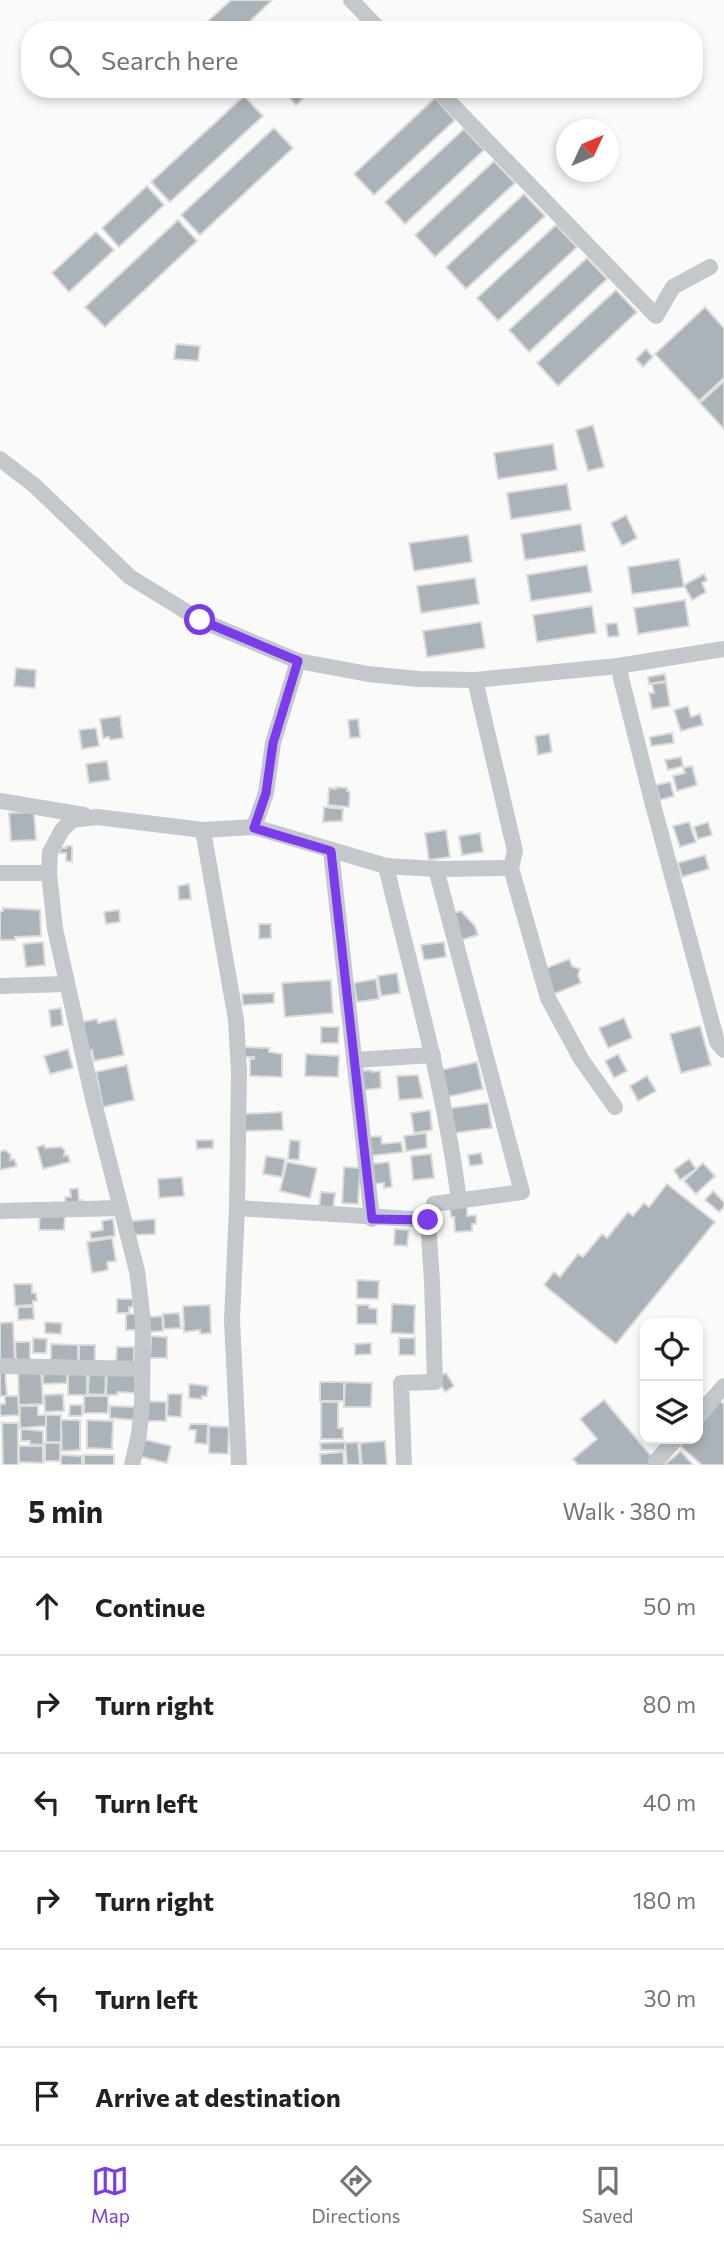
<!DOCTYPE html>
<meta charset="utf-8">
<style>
body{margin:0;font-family:Commissioner,sans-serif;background:#f2f2f2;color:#202124}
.controls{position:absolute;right:21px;bottom:21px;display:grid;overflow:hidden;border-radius:14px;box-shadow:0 4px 10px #0003}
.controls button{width:63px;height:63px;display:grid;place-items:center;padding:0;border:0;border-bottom:2px solid #e0e0e0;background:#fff;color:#202124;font:35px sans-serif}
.compass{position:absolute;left:556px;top:119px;width:63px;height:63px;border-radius:50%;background:#fff;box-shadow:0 4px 10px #0003;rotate:46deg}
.stop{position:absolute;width:21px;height:21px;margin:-16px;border:5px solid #7c3aed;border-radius:50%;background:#fff}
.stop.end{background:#7c3aed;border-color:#fff;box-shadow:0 2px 7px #0008}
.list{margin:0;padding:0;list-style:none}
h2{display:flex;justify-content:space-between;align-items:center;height:91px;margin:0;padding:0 28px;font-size:30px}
h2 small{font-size:23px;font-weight:400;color:#757577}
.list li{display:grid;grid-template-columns:46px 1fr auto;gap:21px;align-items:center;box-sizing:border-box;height:98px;padding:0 28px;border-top:2px solid #e0e0e0}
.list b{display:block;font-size:26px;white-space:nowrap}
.list em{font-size:23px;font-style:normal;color:#757577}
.icon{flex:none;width:38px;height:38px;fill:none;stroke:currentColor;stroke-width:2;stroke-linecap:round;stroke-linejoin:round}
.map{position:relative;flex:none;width:724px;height:1465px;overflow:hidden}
.search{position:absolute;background:#fff;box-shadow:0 4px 10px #0003;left:21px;right:21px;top:21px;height:77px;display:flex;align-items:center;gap:18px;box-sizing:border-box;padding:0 24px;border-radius:28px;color:#757577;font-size:26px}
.sheet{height:679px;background:#fff}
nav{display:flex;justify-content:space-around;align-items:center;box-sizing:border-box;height:98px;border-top:2px solid #e0e0e0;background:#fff;font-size:19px;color:#757577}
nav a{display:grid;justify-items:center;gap:4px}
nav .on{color:#7c3aed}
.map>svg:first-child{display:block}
.building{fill:#aab3b9;stroke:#dcdcda;stroke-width:2}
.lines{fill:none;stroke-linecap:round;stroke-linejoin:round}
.minor{stroke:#c3c8cc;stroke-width:16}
.route{stroke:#7c3aed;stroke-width:9}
</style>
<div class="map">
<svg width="724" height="1465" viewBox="0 0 724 1465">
<rect width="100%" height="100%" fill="#fafaf8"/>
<g class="building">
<polygon points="231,0 272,0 241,30 218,30 209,20"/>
<polygon points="287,89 301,89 307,95 296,105 284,92"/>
<polygon points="244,96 263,116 170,202 151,182"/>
<polygon points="435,98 455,120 374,195 354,174"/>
<polygon points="274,128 293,148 200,235 181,215"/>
<polygon points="464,129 484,150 405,224 385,202"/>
<polygon points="494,161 515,183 435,257 415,235"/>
<polygon points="147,186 164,205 119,247 102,228"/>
<polygon points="524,194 545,216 466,289 446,267"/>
<polygon points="178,220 197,241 105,327 85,307"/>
<polygon points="556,225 577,247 498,321 477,298"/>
<polygon points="96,232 114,250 69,292 52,273"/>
<polygon points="587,258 607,279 529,352 509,330"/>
<polygon points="616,290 637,312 558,386 537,363"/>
<polygon points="705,307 724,328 724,378 699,401 655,354"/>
<polygon points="176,344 200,346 198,361 174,359"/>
<polygon points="646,349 653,357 643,367 636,359"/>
<polygon points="724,381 724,429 700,403"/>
<polygon points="593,425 604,467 588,471 576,430"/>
<polygon points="553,444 557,470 498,479 494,453"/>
<polygon points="567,484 571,510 511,519 507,493"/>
<polygon points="626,515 637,538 622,546 611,523"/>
<polygon points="581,524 585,551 525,560 521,534"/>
<polygon points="468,535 472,562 414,571 409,543"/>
<polygon points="679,559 684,587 632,594 628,567"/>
<polygon points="587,565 592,592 531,601 527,575"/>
<polygon points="704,574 707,580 702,583 706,592 692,600 684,585"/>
<polygon points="475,578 479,604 421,613 417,586"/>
<polygon points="685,600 689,626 638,634 634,608"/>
<polygon points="592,606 596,633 537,642 533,615"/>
<polygon points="481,622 485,648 427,657 423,631"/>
<polygon points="617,623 619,636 608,637 606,624"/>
<polygon points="16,668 36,670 35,688 14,686"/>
<polygon points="665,674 666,681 649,684 648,677"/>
<polygon points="666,682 670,706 652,709 649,693 654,693 652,684"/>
<polygon points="688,706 691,717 700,714 703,725 681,731 674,710"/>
<polygon points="120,716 123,738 110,740 109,737 103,738 100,719"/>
<polygon points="358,719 360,737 350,738 348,720"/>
<polygon points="96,728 99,746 82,749 79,730"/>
<polygon points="672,733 674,743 651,746 650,737"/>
<polygon points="549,734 552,752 538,755 535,736"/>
<polygon points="681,757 683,766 668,770 665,760"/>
<polygon points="107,761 110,780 89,783 86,764"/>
<polygon points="692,766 697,785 677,791 673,776 685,773 683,768"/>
<polygon points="670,782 674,796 660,800 656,785"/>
<polygon points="336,787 347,788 347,791 350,792 349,807 328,805 329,788 336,789"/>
<polygon points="324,807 343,809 342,821 323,822"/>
<polygon points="34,812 36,840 11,841 9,813"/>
<polygon points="689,822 696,842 680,847 673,826"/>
<polygon points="708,822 712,835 698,839 694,827"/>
<polygon points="446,830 450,857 429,860 425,833"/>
<polygon points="480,833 483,852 462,855 459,836"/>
<polygon points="66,846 72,846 72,862 66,861 66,853 60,853 60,848 66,848"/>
<polygon points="705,855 709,869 682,877 678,863"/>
<polygon points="189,884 191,899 179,900 178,886"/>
<polygon points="3,908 40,910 41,936 15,937 15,940 0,940 0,912 3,911"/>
<polygon points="119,910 120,922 106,924 104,912"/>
<polygon points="461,911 475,926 478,935 458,941 450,914"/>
<polygon points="259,924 271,924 271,938 259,939"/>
<polygon points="43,942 45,965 26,967 23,944"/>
<polygon points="444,942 446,957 424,960 421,945"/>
<polygon points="569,959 572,966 580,969 578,975 581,983 554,994 544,969"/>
<polygon points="397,973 400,993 381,996 378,976"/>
<polygon points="376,979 379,999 357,1002 354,983"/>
<polygon points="331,980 333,1013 285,1017 282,983"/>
<polygon points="274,993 274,1003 243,1005 242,994"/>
<polygon points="61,1008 63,1025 51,1027 49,1010"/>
<polygon points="624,1018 632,1038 608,1048 599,1028"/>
<polygon points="97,1019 98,1023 116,1019 124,1055 94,1061 92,1050 84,1052 78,1023"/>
<polygon points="700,1026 711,1065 681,1073 670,1034"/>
<polygon points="321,1027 339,1027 338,1043 321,1043"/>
<polygon points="243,1047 269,1048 269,1052 282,1054 282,1077 250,1076 250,1059 254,1059 254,1057 243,1057"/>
<polygon points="68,1049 73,1068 50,1074 44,1056"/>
<polygon points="306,1054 339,1056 338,1077 305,1076"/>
<polygon points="618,1054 627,1071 614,1078 605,1061"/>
<polygon points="477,1062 483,1089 447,1097 441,1070"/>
<polygon points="127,1065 134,1100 103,1107 96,1072"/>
<polygon points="371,1070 372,1072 380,1071 381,1088 364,1090 362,1071"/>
<polygon points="418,1075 423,1098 399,1100 397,1076"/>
<polygon points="647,1076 656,1091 638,1101 630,1086"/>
<polygon points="488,1103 492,1128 455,1133 451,1108"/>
<polygon points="430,1110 432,1130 414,1133 411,1113"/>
<polygon points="282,1112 283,1130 243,1131 242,1114"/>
<polygon points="426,1133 427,1148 406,1151 404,1136"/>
<polygon points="381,1136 382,1144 401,1142 403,1152 369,1156 367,1137"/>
<polygon points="196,1140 213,1140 213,1148 197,1149"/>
<polygon points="290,1140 300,1141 299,1160 288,1159"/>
<polygon points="44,1145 45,1148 62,1147 65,1151 64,1156 68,1155 70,1162 43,1169 37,1147"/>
<polygon points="5,1150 11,1155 10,1160 14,1159 17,1166 0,1170 0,1152"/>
<polygon points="481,1153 483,1164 470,1166 468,1155"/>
<polygon points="431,1154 434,1178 413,1180 411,1156"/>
<polygon points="266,1156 285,1159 282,1177 263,1174"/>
<polygon points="689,1159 696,1169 680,1180 674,1170"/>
<polygon points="287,1162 317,1168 310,1198 280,1191"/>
<polygon points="389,1162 392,1187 384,1188 384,1183 372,1184 370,1164"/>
<polygon points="703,1163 715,1176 696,1194 684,1181"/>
<polygon points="344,1167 360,1168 358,1204 342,1203"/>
<polygon points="182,1177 184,1196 159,1198 158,1179"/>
<polygon points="667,1184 715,1222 616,1344 544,1285 554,1272 560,1277 578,1254 583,1257 602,1234 607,1238 628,1212 633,1216 644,1203 649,1207"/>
<polygon points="78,1188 79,1200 82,1200 82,1208 66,1206 65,1197 71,1197 70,1189"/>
<polygon points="713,1191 724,1202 724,1207 719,1212 705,1200"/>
<polygon points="321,1192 335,1193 333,1210 319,1208"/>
<polygon points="467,1206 467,1216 476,1215 476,1224 472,1224 472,1231 455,1232 454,1217 451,1217 450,1207"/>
<polygon points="40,1214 65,1214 64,1230 39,1230"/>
<polygon points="113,1219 115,1236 91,1239 90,1232 103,1230 102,1221"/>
<polygon points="155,1219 155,1234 133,1235 132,1221"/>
<polygon points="395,1229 409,1230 407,1246 394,1245"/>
<polygon points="112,1238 116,1261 107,1262 108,1270 92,1273 87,1242"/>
<polygon points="357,1280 379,1281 378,1299 357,1298"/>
<polygon points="14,1284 32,1284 32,1293 36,1293 37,1301 33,1301 33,1305 15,1306"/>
<polygon points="117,1299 133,1299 133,1307 129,1307 129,1313 117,1313"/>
<polygon points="392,1304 415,1305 414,1334 391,1333"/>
<polygon points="210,1305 211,1333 200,1334 200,1330 184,1332 183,1306"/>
<polygon points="357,1305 369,1305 369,1308 377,1309 377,1324 357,1324"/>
<polygon points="18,1307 33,1307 34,1319 18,1320"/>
<polygon points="179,1313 181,1328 164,1329 163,1314"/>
<rect x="126" y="1314" width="10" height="16"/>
<polygon points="162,1316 163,1331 150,1332 149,1317"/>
<polygon points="13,1322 15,1363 0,1364 0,1323"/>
<polygon points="45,1322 62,1323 61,1334 45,1333"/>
<polygon points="151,1336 167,1337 167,1358 150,1358"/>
<polygon points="33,1338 47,1339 46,1353 33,1353"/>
<rect x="399" y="1338" width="16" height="17"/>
<polygon points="15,1342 30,1342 30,1363 16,1363"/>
<polygon points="371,1343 371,1354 355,1355 355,1344"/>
<polygon points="51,1344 78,1345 78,1363 51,1362"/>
<rect x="79" y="1345" width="16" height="22"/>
<polygon points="117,1347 134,1347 134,1363 116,1362"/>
<polygon points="41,1369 43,1404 19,1405 18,1370"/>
<polygon points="0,1370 5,1370 7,1396 0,1396"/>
<polygon points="43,1370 67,1370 67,1383 43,1384"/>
<rect x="68" y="1370" width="19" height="25"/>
<polygon points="89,1372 106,1372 105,1395 88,1394"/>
<polygon points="107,1373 135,1374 135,1393 118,1392 117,1395 106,1395"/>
<polygon points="446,1373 454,1386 445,1392 437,1378"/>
<rect x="320" y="1382" width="24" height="19"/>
<polygon points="345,1382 372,1383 371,1407 344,1407"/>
<polygon points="189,1384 208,1386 207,1396 202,1396 202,1399 189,1398"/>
<polygon points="63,1394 64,1411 45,1412 44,1395"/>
<polygon points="168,1394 182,1394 181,1417 167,1416"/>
<polygon points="5,1396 18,1396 19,1415 0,1416 0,1404 5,1404"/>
<rect x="84" y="1396" width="24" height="17"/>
<polygon points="604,1400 656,1462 652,1465 578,1465 573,1459 597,1439 580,1419"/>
<polygon points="145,1401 166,1402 166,1421 145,1421"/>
<polygon points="720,1401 724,1404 724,1465 702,1465 680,1446 687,1439 698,1439 698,1427"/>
<polygon points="321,1402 338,1402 338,1428 343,1428 343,1439 321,1439"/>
<polygon points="70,1405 82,1405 82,1416 69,1416"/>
<polygon points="20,1406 38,1406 38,1415 46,1415 46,1426 20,1428"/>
<polygon points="110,1406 136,1407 135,1420 110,1418"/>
<rect x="46" y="1415" width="15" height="27"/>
<polygon points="61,1420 80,1420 80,1450 62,1451"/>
<polygon points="87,1420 113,1421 112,1449 87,1448"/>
<polygon points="2,1423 18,1423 18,1465 3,1465"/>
<polygon points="190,1424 208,1424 207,1444 195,1443 196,1430 189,1430"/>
<polygon points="209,1426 229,1427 228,1454 209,1453"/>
<polygon points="21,1429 43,1431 43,1445 30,1444 30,1441 21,1441"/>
<polygon points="142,1439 171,1446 167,1463 138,1456"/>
<polygon points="385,1441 387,1465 362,1465 360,1443"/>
<polygon points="345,1442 345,1450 321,1450 320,1443"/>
<polygon points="358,1442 360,1465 347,1465 345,1443"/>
<rect x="45" y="1443" width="15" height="18"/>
<polygon points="19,1446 43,1446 43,1463 19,1462"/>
<polygon points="681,1451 693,1465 664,1465"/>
<polygon points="343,1452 344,1465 321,1465 320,1454"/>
<polygon points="61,1455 82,1456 82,1465 61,1465"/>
<rect x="84" y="1455" width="30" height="10"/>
</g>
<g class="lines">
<g class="minor">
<polyline points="351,0 380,30"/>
<polyline points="437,89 656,316 673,287 710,267"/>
<polyline points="0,459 35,486 130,577 200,620 298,661 368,674 418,679 475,680 618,666 724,649"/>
<polyline points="618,666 652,801 717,1042 724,1050"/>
<polyline points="475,680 515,851 511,868 548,998 581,1059 615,1107"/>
<polyline points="0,801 84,815"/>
<polyline points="254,827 266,793 273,743 298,661"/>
<polyline points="203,830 236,1020 239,1071 237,1208 232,1320 239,1465"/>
<polyline points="331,851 372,1219"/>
<path d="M386,866C412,977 445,1088 459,1201"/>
<polyline points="0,873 49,873"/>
<polyline points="0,986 65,984"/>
<polyline points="354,1060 433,1055"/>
<polyline points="237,1208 428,1220 434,1204 522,1192 436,869"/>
<polyline points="0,1211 121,1208"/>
<polyline points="0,1366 142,1369"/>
<polyline points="698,1415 724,1386"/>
<polyline points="656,1461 676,1439"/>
<polyline points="132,1465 139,1434 142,1403 143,1321 137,1271 93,1099 55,929 49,873 50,852 62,830 72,820 97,817 203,830 254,827 386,866 436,869 511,868"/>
<polyline points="404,1465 401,1383 435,1382 432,1281 428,1220"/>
</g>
</g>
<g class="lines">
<polyline class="route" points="200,620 298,661 273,743 266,793 254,828 331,851 372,1219 428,1220"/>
</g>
</svg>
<div class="controls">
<button><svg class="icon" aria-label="locate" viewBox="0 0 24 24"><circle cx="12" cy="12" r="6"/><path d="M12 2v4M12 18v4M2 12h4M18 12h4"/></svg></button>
<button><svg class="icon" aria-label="layers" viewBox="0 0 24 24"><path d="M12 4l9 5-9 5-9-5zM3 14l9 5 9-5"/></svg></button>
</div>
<svg class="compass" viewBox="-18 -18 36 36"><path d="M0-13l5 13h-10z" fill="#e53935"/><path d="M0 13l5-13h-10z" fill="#757577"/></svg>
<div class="stop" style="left:200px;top:620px"></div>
<div class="stop end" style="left:428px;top:1220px"></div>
<div class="search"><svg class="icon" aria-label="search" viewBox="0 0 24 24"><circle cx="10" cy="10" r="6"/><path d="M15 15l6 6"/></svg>Search here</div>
</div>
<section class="sheet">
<h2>5 min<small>Walk · 380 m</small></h2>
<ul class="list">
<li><svg class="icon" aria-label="ahead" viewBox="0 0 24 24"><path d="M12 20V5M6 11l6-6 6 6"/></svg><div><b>Continue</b></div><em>50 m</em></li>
<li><svg class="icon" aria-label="right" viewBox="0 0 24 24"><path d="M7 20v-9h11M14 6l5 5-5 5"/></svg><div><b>Turn right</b></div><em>80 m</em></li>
<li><svg class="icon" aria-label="left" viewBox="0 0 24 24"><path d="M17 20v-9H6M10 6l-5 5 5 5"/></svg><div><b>Turn left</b></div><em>40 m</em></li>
<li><svg class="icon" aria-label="right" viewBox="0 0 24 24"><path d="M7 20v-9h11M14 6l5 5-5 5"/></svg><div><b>Turn right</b></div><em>180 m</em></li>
<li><svg class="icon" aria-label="left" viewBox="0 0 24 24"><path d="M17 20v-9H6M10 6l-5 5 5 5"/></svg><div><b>Turn left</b></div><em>30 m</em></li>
<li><svg class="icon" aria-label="arrive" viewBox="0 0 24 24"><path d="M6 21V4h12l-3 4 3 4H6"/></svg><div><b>Arrive at destination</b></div></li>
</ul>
</section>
<nav>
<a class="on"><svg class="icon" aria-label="map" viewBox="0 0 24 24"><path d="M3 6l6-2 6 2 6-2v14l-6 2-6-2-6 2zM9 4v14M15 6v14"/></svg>Map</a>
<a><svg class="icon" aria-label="directions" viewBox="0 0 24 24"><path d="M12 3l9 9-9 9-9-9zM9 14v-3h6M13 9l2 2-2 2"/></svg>Directions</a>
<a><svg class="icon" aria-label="saved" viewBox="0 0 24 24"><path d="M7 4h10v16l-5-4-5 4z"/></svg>Saved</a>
</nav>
